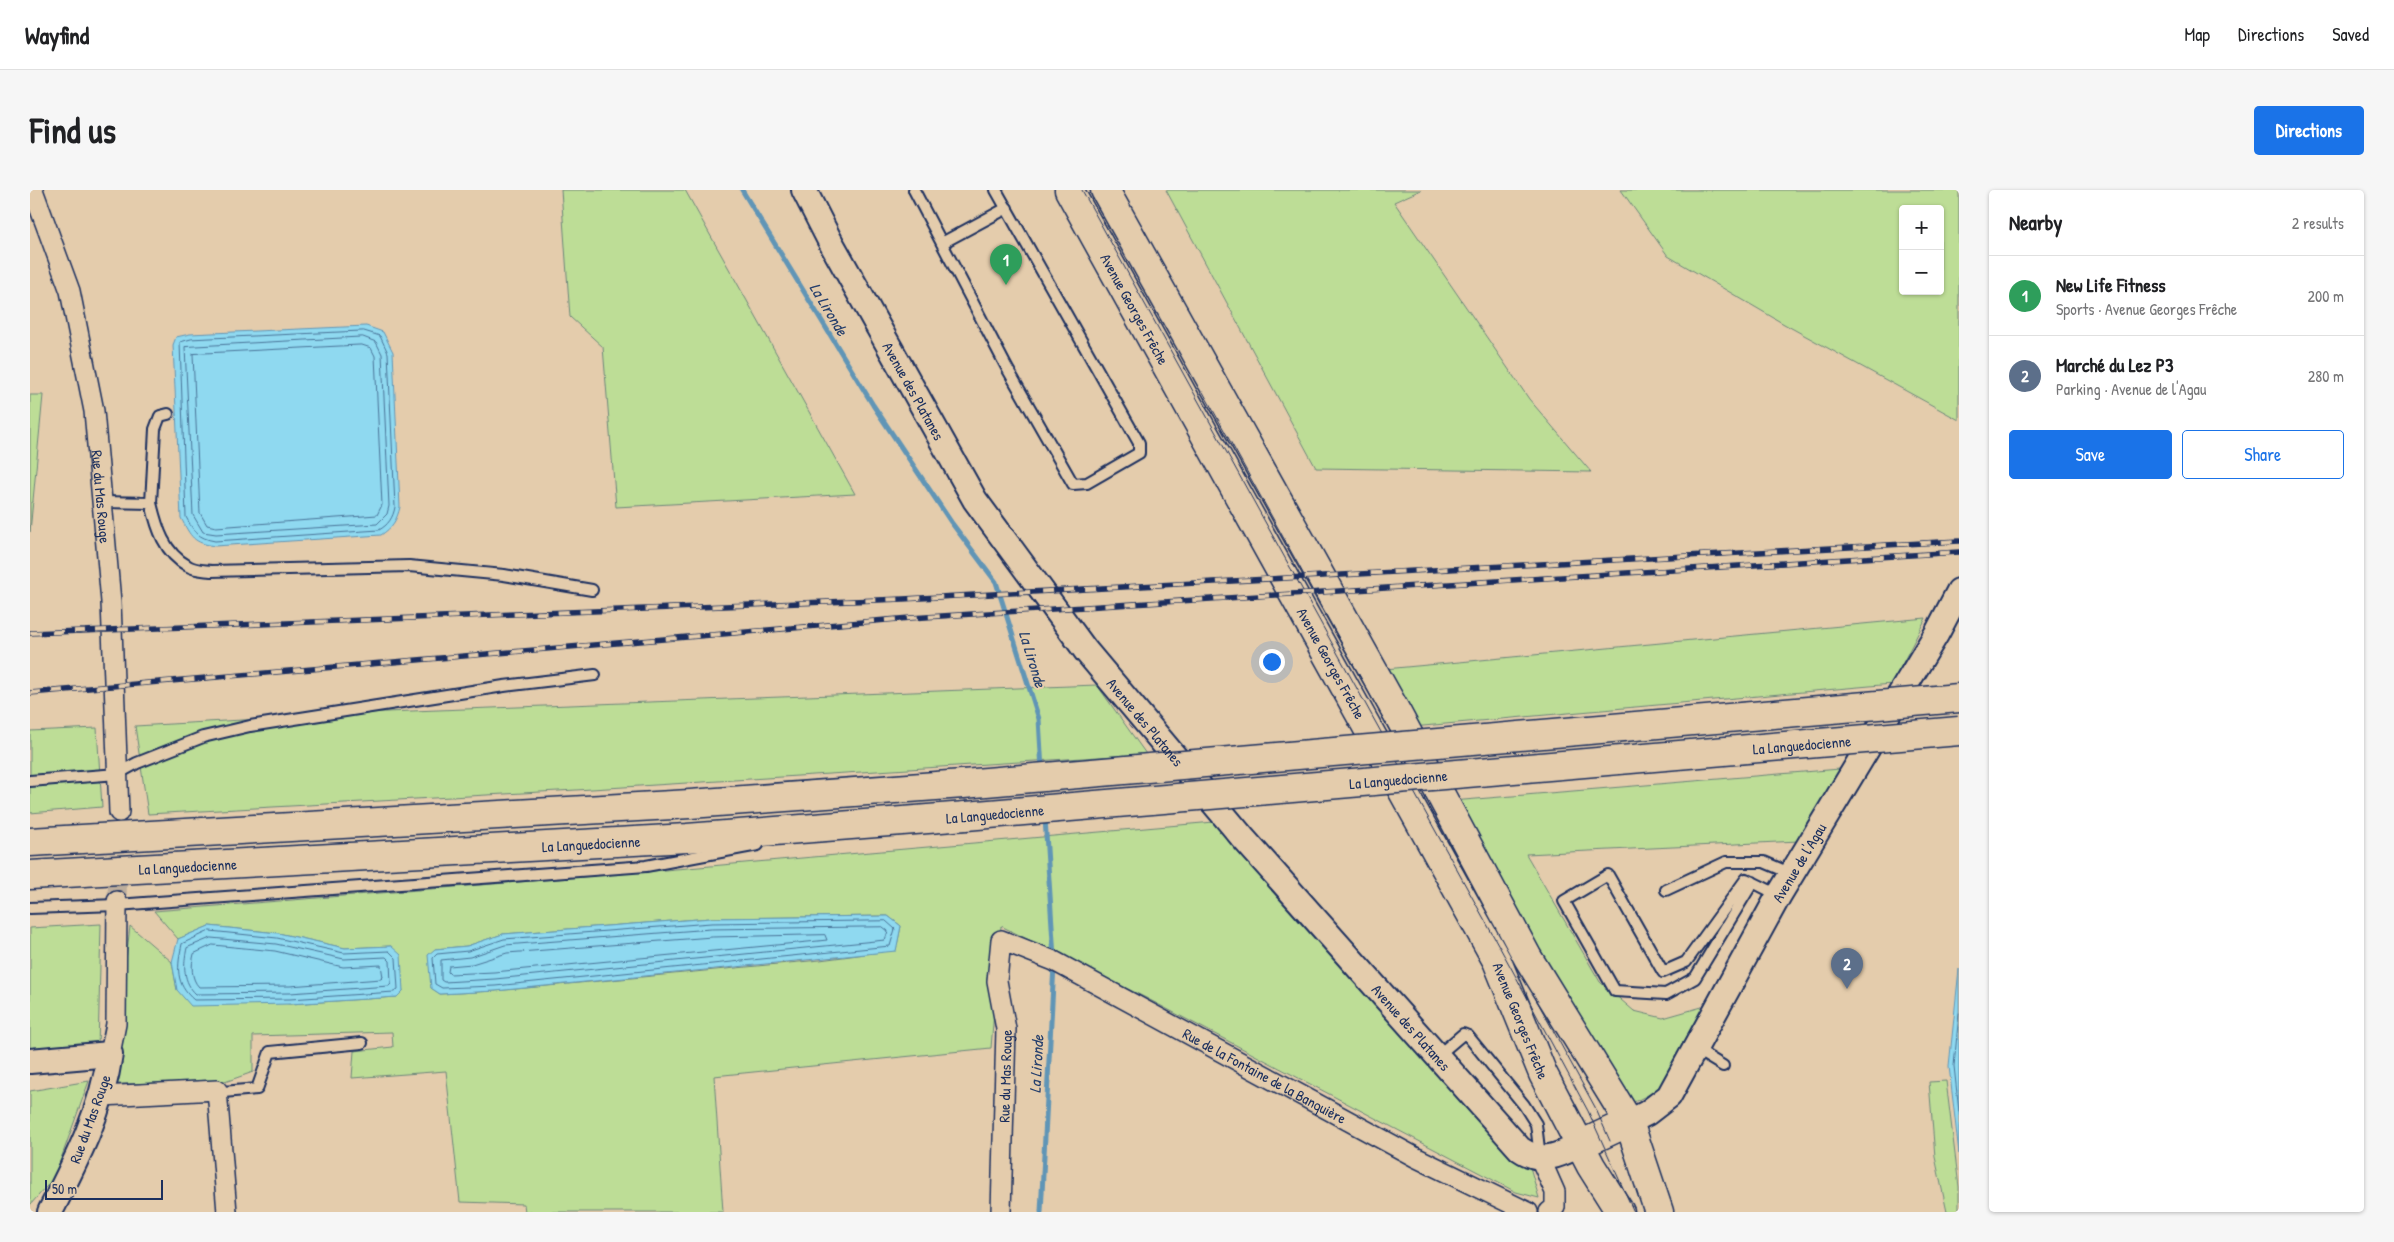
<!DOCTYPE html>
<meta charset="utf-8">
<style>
body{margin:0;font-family:"Patrick Hand",sans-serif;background:#f6f6f6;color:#202124}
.controls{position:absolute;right:15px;top:15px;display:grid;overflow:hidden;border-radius:5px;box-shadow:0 1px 4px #0004}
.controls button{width:45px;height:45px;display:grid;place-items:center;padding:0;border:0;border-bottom:1px solid #e0e0e0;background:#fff;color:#202124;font:25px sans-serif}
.scale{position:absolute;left:15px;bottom:12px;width:118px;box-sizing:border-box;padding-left:5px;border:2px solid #1b2f5e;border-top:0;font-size:14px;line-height:18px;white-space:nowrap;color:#1b2f5e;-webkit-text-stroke:4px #e4ccac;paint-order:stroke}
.you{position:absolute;left:1241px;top:471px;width:18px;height:18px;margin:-12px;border:4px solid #fff;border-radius:50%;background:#1a73e8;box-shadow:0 0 0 8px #1a73e833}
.badge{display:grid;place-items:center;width:32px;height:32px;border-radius:50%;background:#1a73e8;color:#fff;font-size:16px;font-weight:700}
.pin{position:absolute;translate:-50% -41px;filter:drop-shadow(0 1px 2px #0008)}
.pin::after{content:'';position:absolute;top:26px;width:18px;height:15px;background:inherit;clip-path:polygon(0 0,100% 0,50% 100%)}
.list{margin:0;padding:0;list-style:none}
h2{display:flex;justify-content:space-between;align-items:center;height:65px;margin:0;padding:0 20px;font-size:21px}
h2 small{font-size:16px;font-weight:400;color:#757577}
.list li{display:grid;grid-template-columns:32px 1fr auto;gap:15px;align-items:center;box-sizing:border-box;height:80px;padding:0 20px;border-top:1px solid #e0e0e0}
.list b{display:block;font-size:19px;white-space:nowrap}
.list p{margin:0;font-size:16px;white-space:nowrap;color:#757577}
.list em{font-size:16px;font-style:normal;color:#757577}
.actions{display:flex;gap:10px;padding:15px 20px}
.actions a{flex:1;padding:11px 0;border:1px solid #1a73e8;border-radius:5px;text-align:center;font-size:18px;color:#1a73e8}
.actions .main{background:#1a73e8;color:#fff}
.map{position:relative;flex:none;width:1929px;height:1022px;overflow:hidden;border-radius:5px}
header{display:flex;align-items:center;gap:30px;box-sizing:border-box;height:70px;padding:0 25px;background:#fff;border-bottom:1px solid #e0e0e0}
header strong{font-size:24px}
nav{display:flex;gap:28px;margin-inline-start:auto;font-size:18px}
.intro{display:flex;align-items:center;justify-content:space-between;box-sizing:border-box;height:120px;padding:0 30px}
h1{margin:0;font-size:35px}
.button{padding:12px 22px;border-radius:5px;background:#1a73e8;color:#fff;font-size:18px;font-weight:700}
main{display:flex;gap:30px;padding:0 30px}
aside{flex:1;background:#fff;border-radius:5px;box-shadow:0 1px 4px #0004}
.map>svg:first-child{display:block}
.green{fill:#bddd96;stroke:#6c867a;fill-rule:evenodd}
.water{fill:#8fd9f0;stroke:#6195b6}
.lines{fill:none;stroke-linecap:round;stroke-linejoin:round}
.shore{stroke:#497398;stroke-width:1}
.stream{stroke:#6195b6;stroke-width:5}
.minor-tunnel{stroke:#bcad9c;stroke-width:19;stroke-dasharray:19 9;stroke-linecap:butt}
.service-casing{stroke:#1b2f5e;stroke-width:14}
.minor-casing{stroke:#1b2f5e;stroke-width:22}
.tertiary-casing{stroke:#1b2f5e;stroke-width:28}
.primary-casing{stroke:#1b2f5e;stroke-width:31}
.motorway-casing{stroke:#1b2f5e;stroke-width:31}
.service{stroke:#e4ccac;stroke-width:10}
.minor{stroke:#e4ccac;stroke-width:19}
.tertiary{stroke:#e4ccac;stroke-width:24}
.primary{stroke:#e4ccac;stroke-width:28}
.motorway{stroke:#e4ccac;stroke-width:28}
.tram{stroke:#1b2f5e;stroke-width:1}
.rail-casing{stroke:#1b2f5e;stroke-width:5.5}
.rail{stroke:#e4ccac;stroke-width:4;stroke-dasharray:11;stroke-linecap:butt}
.motorway-bridge-casing{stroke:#1b2f5e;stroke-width:31;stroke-linecap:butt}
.motorway-bridge{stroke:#e4ccac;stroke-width:28}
.labels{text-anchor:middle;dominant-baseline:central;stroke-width:4;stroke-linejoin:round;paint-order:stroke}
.street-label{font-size:15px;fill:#1b2f5e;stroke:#e4ccac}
.water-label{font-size:16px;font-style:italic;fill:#27406d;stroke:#e4ccac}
</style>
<header>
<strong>Wayfind</strong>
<nav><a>Map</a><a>Directions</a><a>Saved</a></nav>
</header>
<div class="intro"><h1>Find us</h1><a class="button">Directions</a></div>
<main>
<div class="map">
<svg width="1929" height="1022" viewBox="0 0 1929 1022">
<rect width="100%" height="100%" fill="#e4ccac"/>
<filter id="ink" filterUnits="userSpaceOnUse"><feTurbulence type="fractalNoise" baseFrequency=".02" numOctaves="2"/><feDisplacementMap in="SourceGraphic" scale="10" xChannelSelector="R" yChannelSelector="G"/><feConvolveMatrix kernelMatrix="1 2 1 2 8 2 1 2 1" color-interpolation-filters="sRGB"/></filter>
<g filter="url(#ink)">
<g class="green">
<polygon points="531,0 655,0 825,304 586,317 573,157 540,127"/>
<polygon points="1136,0 1391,0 1364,12 1499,209 1561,282 1286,278"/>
<path d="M1591,0H1929V230L1754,134L1638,66ZM1873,19H1910V101H1873Z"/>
<polygon points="0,205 13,205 0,342"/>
<polygon points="1896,428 1862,494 1382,537 1355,479"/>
<polygon points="1067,495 1116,564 546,600 118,624 105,536 356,522"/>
<polygon points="67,538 72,617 0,623 0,541"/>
<polygon points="1810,579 1769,651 1496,664 1570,792 1604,821 1633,828 1679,815 1632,898 1596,916 1422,611"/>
<path d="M1184,632L1500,977L1509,1008L1486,1002L1116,808L971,736L961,858L684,886L693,1022H495L494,1014L430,1012L416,881L322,888L324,861L363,857L362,842L223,846V882L192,893L82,894L100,736L142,772L147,800L260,814L367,807L373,801L361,756L315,758L248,743L179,736L148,749L124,721L589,684ZM858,726L871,736L866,760L790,770L465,801L410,804L401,798L405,759L437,756L473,744L681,728Z"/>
<polygon points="71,734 68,859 0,864 0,738"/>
<polygon points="59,891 24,988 0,1015 0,901"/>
<polygon points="1916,891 1929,997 1929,1022 1917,1022 1905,967 1899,892"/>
</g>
<g class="water">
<path d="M336,136L353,142L363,162L370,317C367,330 362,338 351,345L185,356C163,353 161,347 151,328L143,155L146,147L160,144Z"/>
<polygon points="858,726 871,736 866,761 465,801 410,804 401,798 398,765 405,759 437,756 473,744 681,728"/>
<polygon points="179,736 248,743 315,758 361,756 371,765 373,801 367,807 260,814 161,816 147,800 142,772 148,749"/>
<polygon points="1929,779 1929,964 1919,876"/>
</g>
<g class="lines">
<g class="shore">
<path d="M334,141L350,146L358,163L365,317C363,328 358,335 349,340L185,351C168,348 164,342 156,327L150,152L161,149Z"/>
<polygon points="333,147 346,152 352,164 359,316 357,324 347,334 186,344 173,342 163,325 155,157"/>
<polygon points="332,155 341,158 345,166 352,315 347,325 186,337 177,335 170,323 163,164"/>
<polygon points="856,731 865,739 860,756 465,796 412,798 405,794 403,768 407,764 438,761 474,749 681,733"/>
<polygon points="853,737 858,741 855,750 465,789 414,792 411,790 411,770 440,767 475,755 681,739"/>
<path d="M180,741L247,748L314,763L359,761L366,768L368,799L364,802L260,809L164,810C145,794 147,777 152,754Z"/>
<polygon points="795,745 797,750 788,751 464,782 420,784 418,782 419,776 442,774 477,763 682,747"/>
<path d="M181,748L246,754L314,769L356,767L360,771L361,794L359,796L260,803L166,804C153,792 153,775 157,758Z"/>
<path d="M183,755L245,761L313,777L351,775L353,787L351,789L260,796L169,797C161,789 161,775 164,764Z"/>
<polyline points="1929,823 1924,876 1929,922"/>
</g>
<g class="stream">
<polyline points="712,0 843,215 921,332 966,392 1009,529 1012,580"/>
<polyline points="1015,628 1024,767"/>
<polyline points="1011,1022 1024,775"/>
</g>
<polyline class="minor-tunnel" points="87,711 89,622"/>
<defs>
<g id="service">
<polyline points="884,0 977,178 1043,294 1057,293 1109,263 1109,253 966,0"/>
<polyline points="912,53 977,18"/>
<path d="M73,312L121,313C127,338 134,363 158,376C164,380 174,380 181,381L379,376L474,385L562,400"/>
<polyline points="121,313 125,239 130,226 138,224"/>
<polyline points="0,591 87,584 107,573 173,547 220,536 474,496 565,485"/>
<path d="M1723,692L1665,788L1636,804L1585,801L1534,711L1578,685L1633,782L1656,772L1716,689C1727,694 1738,700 1749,705"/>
<polyline points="1636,700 1696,672 1734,672 1762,684"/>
<polyline points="0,718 87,715 616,676 728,655"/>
<polyline points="1665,859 1693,876"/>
<polyline points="1406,867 1433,844 1438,846 1494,915 1506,934 1510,967"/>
<polyline points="187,900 193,902 227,899 240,862 332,853"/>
</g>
<g id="minor">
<path id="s1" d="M3,0L40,101L64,221L81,412L89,622"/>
<polyline points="80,864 86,834 87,711"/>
<polyline points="72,906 187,900 197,1022"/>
<polyline points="1510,968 1525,1002 1525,1017 1519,1022"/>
<path id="s2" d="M971,1022L976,839L967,791L971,750L1024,771L1385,967L1498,1022"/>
</g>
<g id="tertiary">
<path id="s3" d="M774,0L799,49L945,310L1056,461L1213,648L1490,959C1512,974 1528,966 1550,955"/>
<path d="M0,871L80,864C72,921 46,971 20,1022"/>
<path id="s4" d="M1599,932L1617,923L1639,906L1749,705L1907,443L1929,401"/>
</g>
<g id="primary">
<path id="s5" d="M1039,0L1467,771L1513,884L1561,976L1590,1022"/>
<polyline points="1075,0 1368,525 1498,768 1599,932 1629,1022"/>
<polyline points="1550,955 1599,932"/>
</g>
<g id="motorway">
<polyline points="0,652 660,614 933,594"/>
<path id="s6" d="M0,685L657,648L936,626"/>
</g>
</defs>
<use href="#service" class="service-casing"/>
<use href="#minor" class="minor-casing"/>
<use href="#tertiary" class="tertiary-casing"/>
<use href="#primary" class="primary-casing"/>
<use href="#motorway" class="motorway-casing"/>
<use href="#service" class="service"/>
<use href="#minor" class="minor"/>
<use href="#tertiary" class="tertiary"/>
<use href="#primary" class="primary"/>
<use href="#motorway" class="motorway"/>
<g class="tram">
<polyline points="1052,0 1485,785 1558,921 1604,1022"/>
<polyline points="1173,202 1380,577"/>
<polyline points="1506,809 1565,917 1580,951"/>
</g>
<defs>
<g id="rail">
<polyline points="0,443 873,409 1929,351"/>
<polyline points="0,503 880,428 1929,362"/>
</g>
</defs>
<use href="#rail" class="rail-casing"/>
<use href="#rail" class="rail"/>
<defs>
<g id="motorway-bridge">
<polyline points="933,594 1929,508"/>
<path id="s7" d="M936,626L1929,541"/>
</g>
</defs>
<use href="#motorway-bridge" class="motorway-bridge-casing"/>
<use href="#motorway-bridge" class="motorway-bridge"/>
</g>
</g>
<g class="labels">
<g class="street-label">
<text stroke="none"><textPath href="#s5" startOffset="136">Avenue Georges Frêche</textPath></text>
<text stroke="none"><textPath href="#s3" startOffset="229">Avenue des Platanes</textPath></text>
<text stroke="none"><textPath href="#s1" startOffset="316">Rue du Mas Rouge</textPath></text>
<text stroke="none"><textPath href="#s5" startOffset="541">Avenue Georges Frêche</textPath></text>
<text stroke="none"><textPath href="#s3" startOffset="634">Avenue des Platanes</textPath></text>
<text stroke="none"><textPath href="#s7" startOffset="839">La Languedocienne</textPath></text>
<text stroke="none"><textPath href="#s7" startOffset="434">La Languedocienne</textPath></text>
<text transform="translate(965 624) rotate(-5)">La Languedocienne</text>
<text stroke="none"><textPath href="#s6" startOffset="562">La Languedocienne</textPath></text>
<text stroke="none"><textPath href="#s4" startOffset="315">Avenue de l'Agau</textPath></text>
<text stroke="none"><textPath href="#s6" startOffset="158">La Languedocienne</textPath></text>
<text stroke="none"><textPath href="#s5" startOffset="946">Avenue Georges Frêche</textPath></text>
<text stroke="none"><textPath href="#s3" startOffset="1039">Avenue des Platanes</textPath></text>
<text stroke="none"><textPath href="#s2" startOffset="570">Rue de la Fontaine de la Banquière</textPath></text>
<text stroke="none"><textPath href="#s2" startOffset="136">Rue du Mas Rouge</textPath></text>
<text transform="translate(60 929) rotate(-70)">Rue du Mas Rouge</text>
</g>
<g class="water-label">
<text transform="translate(799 119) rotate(59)">La Lironde</text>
<text transform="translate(1003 469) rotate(73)">La Lironde</text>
<text transform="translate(1006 874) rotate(-87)">La Lironde</text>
</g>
</g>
</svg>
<div class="controls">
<button>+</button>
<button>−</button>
</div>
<div class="scale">50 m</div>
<div class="you"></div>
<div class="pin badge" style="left:976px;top:95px;background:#2e9e5b">1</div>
<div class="pin badge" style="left:1817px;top:799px;background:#5c6f8a">2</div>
</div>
<aside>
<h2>Nearby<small>2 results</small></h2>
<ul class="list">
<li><span class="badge" style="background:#2e9e5b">1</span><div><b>New Life Fitness</b><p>Sports · Avenue Georges Frêche</p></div><em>200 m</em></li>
<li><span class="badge" style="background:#5c6f8a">2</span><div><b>Marché du Lez P3</b><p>Parking · Avenue de l'Agau</p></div><em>280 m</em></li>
</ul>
<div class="actions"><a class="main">Save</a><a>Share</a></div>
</aside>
</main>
